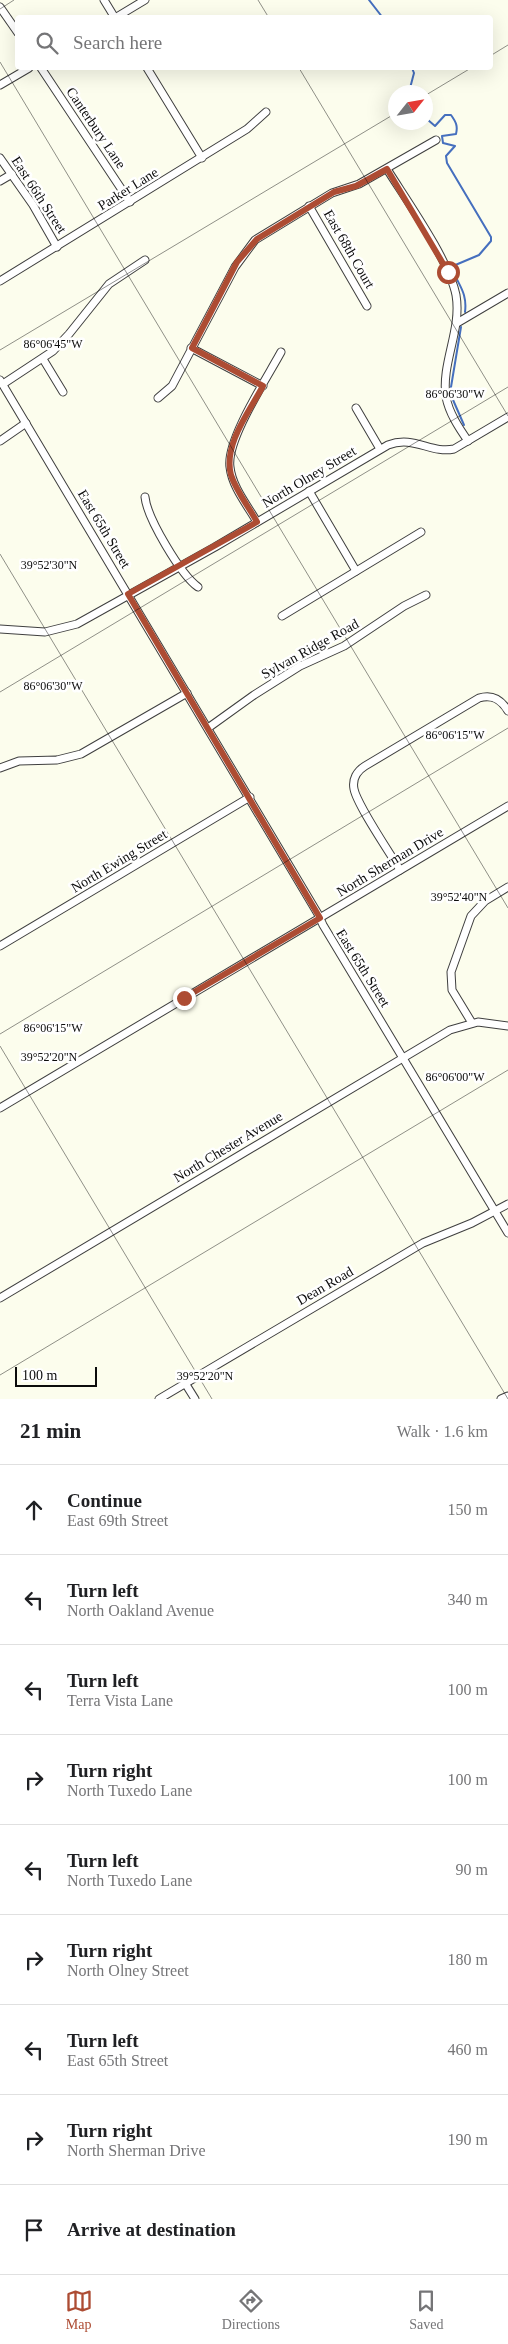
<!DOCTYPE html>
<meta charset="utf-8">
<style>
body{margin:0;font-family:"Times New Roman",serif;background:#f2f2f2;color:#202124}
.compass{position:absolute;left:388px;top:85px;width:45px;height:45px;border-radius:50%;background:#fff;box-shadow:0 5px 20px #0002;rotate:59deg}
.scale{position:absolute;left:15px;bottom:12px;width:82px;box-sizing:border-box;padding-left:5px;border:2px solid #0c0c0c;border-top:0;font-size:14px;line-height:18px;white-space:nowrap;color:#0c0c0c;-webkit-text-stroke:4px #fff;paint-order:stroke}
.stop{position:absolute;width:15px;height:15px;margin:-11px;border:4px solid #ad4c33;border-radius:50%;background:#fff}
.stop.end{background:#ad4c33;border-color:#fff;box-shadow:0 1px 5px #0008}
.list{margin:0;padding:0;list-style:none}
h2{display:flex;justify-content:space-between;align-items:center;height:65px;margin:0;padding:0 20px;font-size:21px}
h2 small{font-size:16px;font-weight:400;color:#757577}
.list li{display:grid;grid-template-columns:32px 1fr auto;gap:15px;align-items:center;box-sizing:border-box;height:90px;padding:0 20px;border-top:1px solid #e0e0e0}
.list b{display:block;font-size:19px;white-space:nowrap}
.list p{margin:0;font-size:16px;white-space:nowrap;color:#757577}
.list em{font-size:16px;font-style:normal;color:#757577}
.icon{flex:none;width:28px;height:28px;fill:none;stroke:currentColor;stroke-width:2;stroke-linecap:round;stroke-linejoin:round}
.map{position:relative;flex:none;width:508px;height:1399px;overflow:hidden}
.search{position:absolute;background:#fff;box-shadow:0 5px 20px #0002;left:15px;right:15px;top:15px;height:55px;display:flex;align-items:center;gap:12px;box-sizing:border-box;padding:0 18px;border-radius:5px;color:#757577;font-size:19px}
.sheet{height:875px;background:#fff}
nav{display:flex;justify-content:space-around;align-items:center;box-sizing:border-box;height:70px;border-top:1px solid #e0e0e0;background:#fff;font-size:14px;color:#757577}
nav a{display:grid;justify-items:center;gap:2px}
nav .on{color:#ad4c33}
.map>svg:first-child{display:block}
.lines{fill:none;stroke-linecap:round;stroke-linejoin:round}
.stream{stroke:#456fbe;stroke-width:2}
.minor-casing{stroke:#3f3f3f;stroke-width:9}
.minor{stroke:#fff;stroke-width:7}
.route{stroke:#ad4c33;stroke-width:6}
.ticks{fill:none;stroke:#0c0c0c;stroke-width:1;stroke-opacity:0.45}
.labels{text-anchor:middle;dominant-baseline:central;stroke-width:5;stroke-linejoin:round;paint-order:stroke}
.street-label{font-size:14px;fill:#0c0c0c;stroke:#fff}
.ticks-label{font-size:12px;text-anchor:middle;fill:#0c0c0c;stroke:#fff;stroke-width:5;stroke-linejoin:round;paint-order:stroke}
</style>
<div class="map">
<svg width="508" height="1399" viewBox="0 0 508 1399">
<rect width="100%" height="100%" fill="#fcfded"/>
<g class="lines">
<g class="stream">
<polyline points="369,0 383,18"/>
<polyline points="409,92 414,73 412,68"/>
<path d="M426,120H428L435,126L445,115H451C456,122 458,126 456,134L442,136L443,143L455,146L446,156L447,163L491,237V241L479,255L453,266C454,282 468,289 465,312"/>
<polyline points="461,327 450,393 464,425"/>
</g>
<defs>
<g id="minor">
<polyline points="104,0 115,18"/>
<polyline points="0,7 18,33"/>
<polyline points="115,18 145,0"/>
<polyline points="41,68 130,202"/>
<polyline points="147,68 202,158"/>
<polyline points="0,85 29,68"/>
<polyline points="0,158 33,205 57,247"/>
<path d="M387,169C407,201 449,260 456,295C462,330 441,363 446,397C449,413 459,428 468,441"/>
<polyline points="0,181 12,174"/>
<polyline points="309,206 367,306"/>
<polyline points="0,281 247,129 266,112"/>
<polyline points="457,323 508,293"/>
<polyline points="191,348 263,386"/>
<polyline points="43,359 63,392"/>
<polyline points="0,380 318,914 323,925 508,1233"/>
<polyline points="3,384 53,351 69,334 109,284 145,260"/>
<polyline points="158,398 172,386 235,267 255,240 332,193 359,184 436,140"/>
<polyline points="356,408 380,449"/>
<polyline points="0,441 26,423"/>
<polyline points="309,491 356,571"/>
<path d="M145,497C147,518 181,575 198,587"/>
<path d="M257,522C248,506 232,487 230,467C226,440 267,378 281,352"/>
<polyline points="282,616 421,532"/>
<path d="M0,629L45,632L77,624L215,547L388,445C414,435 431,454 454,449L508,417"/>
<polyline points="208,728 254,695 300,666 344,646 404,606 426,595"/>
<polyline points="0,768 19,761 57,760 81,754 187,693"/>
<path d="M400,870C390,853 357,805 354,789C352,779 357,771 365,766L479,698C492,694 501,699 508,711"/>
<polyline points="0,946 250,797"/>
<polyline points="472,1023 452,990 451,972 471,916 485,901 508,887"/>
<polyline points="0,1108 508,806"/>
<polyline points="0,1298 450,1030 478,1022 508,1026"/>
<polyline points="185,1383 195,1399"/>
<polyline points="159,1399 423,1243 472,1223 508,1204"/>
<polyline points="501,1399 508,1396"/>
</g>
</defs>
<use href="#minor" class="minor-casing"/>
<use href="#minor" class="minor"/>
</g>
<g class="lines">
<path class="route" d="M184,998L320,918L128,594L257,522C249,507 236,491 231,475C223,445 249,412 263,386L192,348L237,262L257,239L334,192L356,186L387,169L448,272"/>
</g>
<path class="ticks" d="M258,0L269,18M0,9L14,0M490,56L508,45M0,62L508,908M299,68L508,416M426,95L471,68M0,350L396,113M0,554L508,1399M0,692L508,387M0,1034L508,728M0,1046L212,1399M0,1375L508,1070"/>
<g class="labels">
<g class="street-label">
<text transform="translate(96 128) rotate(56)">Canterbury Lane</text>
<text transform="translate(128 189) rotate(-32)">Parker Lane</text>
<text transform="translate(39 195) rotate(57)">East 66th Street</text>
<text transform="translate(349 249) rotate(60)">East 68th Court</text>
<text transform="translate(309 477) rotate(-31)">North Olney Street</text>
<text transform="translate(104 529) rotate(59)">East 65th Street</text>
<text transform="translate(310 649) rotate(-29)">Sylvan Ridge Road</text>
<text transform="translate(119 861) rotate(-31)">North Ewing Street</text>
<text transform="translate(390 862) rotate(-31)">North Sherman Drive</text>
<text transform="translate(363 968) rotate(58)">East 65th Street</text>
<text transform="translate(228 1147) rotate(-31)">North Chester Avenue</text>
<text transform="translate(325 1286) rotate(-30)">Dean Road</text>
</g>
</g>
<g class="ticks-label">
<text x="53" y="348">86°06'45"W</text>
<text x="455" y="398">86°06'30"W</text>
<text x="49" y="569">39°52'30"N</text>
<text x="53" y="690">86°06'30"W</text>
<text x="455" y="739">86°06'15"W</text>
<text x="459" y="901">39°52'40"N</text>
<text x="53" y="1032">86°06'15"W</text>
<text x="49" y="1061">39°52'20"N</text>
<text x="455" y="1081">86°06'00"W</text>
<text x="205" y="1380">39°52'20"N</text>
</g>
</svg>
<svg class="compass" viewBox="-18 -18 36 36"><path d="M0-13l5 13h-10z" fill="#e53935"/><path d="M0 13l5-13h-10z" fill="#757577"/></svg>
<div class="scale">100 m</div>
<div class="stop" style="left:448px;top:272px"></div>
<div class="stop end" style="left:184px;top:998px"></div>
<div class="search"><svg class="icon" aria-label="search" viewBox="0 0 24 24"><circle cx="10" cy="10" r="6"/><path d="M15 15l6 6"/></svg>Search here</div>
</div>
<section class="sheet">
<h2>21 min<small>Walk · 1.6 km</small></h2>
<ul class="list">
<li><svg class="icon" aria-label="ahead" viewBox="0 0 24 24"><path d="M12 20V5M6 11l6-6 6 6"/></svg><div><b>Continue</b><p>East 69th Street</p></div><em>150 m</em></li>
<li><svg class="icon" aria-label="left" viewBox="0 0 24 24"><path d="M17 20v-9H6M10 6l-5 5 5 5"/></svg><div><b>Turn left</b><p>North Oakland Avenue</p></div><em>340 m</em></li>
<li><svg class="icon" aria-label="left" viewBox="0 0 24 24"><path d="M17 20v-9H6M10 6l-5 5 5 5"/></svg><div><b>Turn left</b><p>Terra Vista Lane</p></div><em>100 m</em></li>
<li><svg class="icon" aria-label="right" viewBox="0 0 24 24"><path d="M7 20v-9h11M14 6l5 5-5 5"/></svg><div><b>Turn right</b><p>North Tuxedo Lane</p></div><em>100 m</em></li>
<li><svg class="icon" aria-label="left" viewBox="0 0 24 24"><path d="M17 20v-9H6M10 6l-5 5 5 5"/></svg><div><b>Turn left</b><p>North Tuxedo Lane</p></div><em>90 m</em></li>
<li><svg class="icon" aria-label="right" viewBox="0 0 24 24"><path d="M7 20v-9h11M14 6l5 5-5 5"/></svg><div><b>Turn right</b><p>North Olney Street</p></div><em>180 m</em></li>
<li><svg class="icon" aria-label="left" viewBox="0 0 24 24"><path d="M17 20v-9H6M10 6l-5 5 5 5"/></svg><div><b>Turn left</b><p>East 65th Street</p></div><em>460 m</em></li>
<li><svg class="icon" aria-label="right" viewBox="0 0 24 24"><path d="M7 20v-9h11M14 6l5 5-5 5"/></svg><div><b>Turn right</b><p>North Sherman Drive</p></div><em>190 m</em></li>
<li><svg class="icon" aria-label="arrive" viewBox="0 0 24 24"><path d="M6 21V4h12l-3 4 3 4H6"/></svg><div><b>Arrive at destination</b></div></li>
</ul>
</section>
<nav>
<a class="on"><svg class="icon" aria-label="map" viewBox="0 0 24 24"><path d="M3 6l6-2 6 2 6-2v14l-6 2-6-2-6 2zM9 4v14M15 6v14"/></svg>Map</a>
<a><svg class="icon" aria-label="directions" viewBox="0 0 24 24"><path d="M12 3l9 9-9 9-9-9zM9 14v-3h6M13 9l2 2-2 2"/></svg>Directions</a>
<a><svg class="icon" aria-label="saved" viewBox="0 0 24 24"><path d="M7 4h10v16l-5-4-5 4z"/></svg>Saved</a>
</nav>
